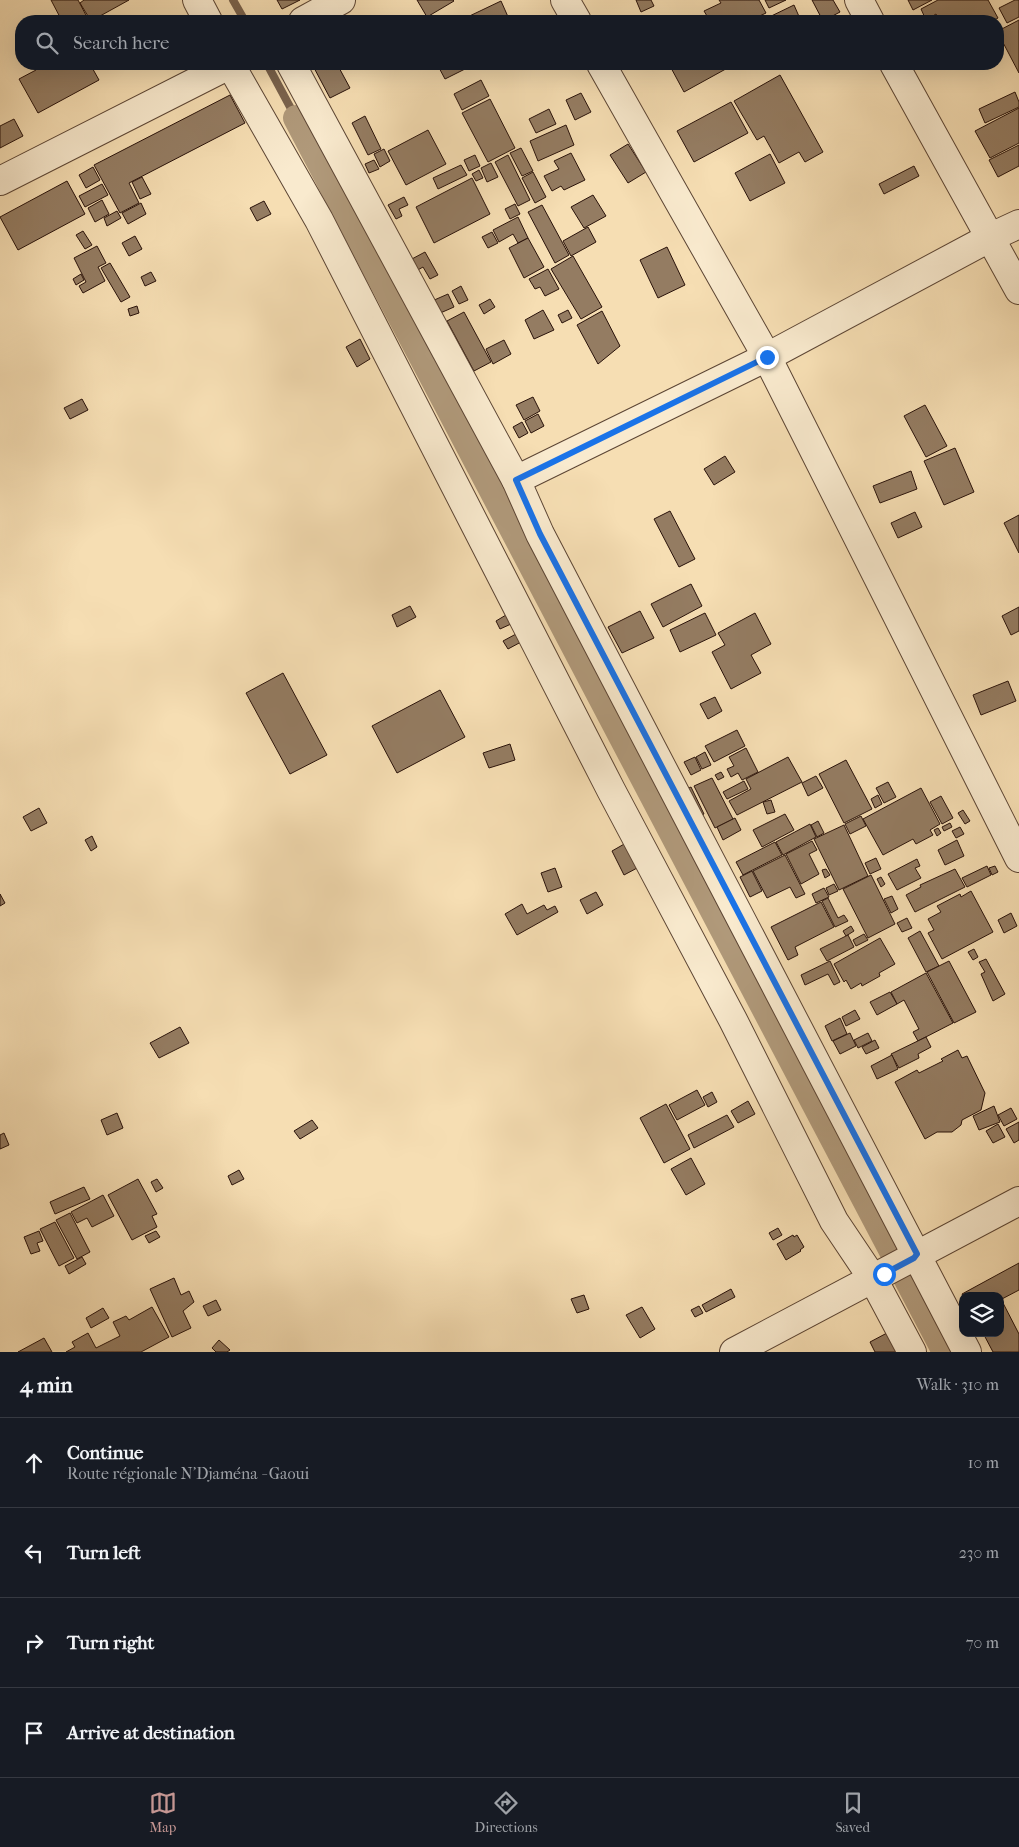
<!DOCTYPE html>
<meta charset="utf-8">
<style>
body{margin:0;font-family:"IM FELL French Canon",serif;background:#20242c;color:#f1f3f6}
.controls{position:absolute;right:15px;bottom:15px;display:grid;overflow:hidden;border-radius:10px;box-shadow:0 5px 20px #0002}
.controls button{width:45px;height:45px;display:grid;place-items:center;padding:0;border:0;border-bottom:1px solid #363941;background:#171b24;color:#f1f3f6;font:25px sans-serif}
.stop{position:absolute;width:15px;height:15px;margin:-11px;border:4px solid #1a73e8;border-radius:50%;background:#fff}
.stop.end{background:#1a73e8;border-color:#fff;box-shadow:0 1px 5px #0008}
.list{margin:0;padding:0;list-style:none}
h2{display:flex;justify-content:space-between;align-items:center;height:65px;margin:0;padding:0 20px;font-size:21px}
h2 small{font-size:16px;font-weight:400;color:#9ea1a6}
.list li{display:grid;grid-template-columns:32px 1fr auto;gap:15px;align-items:center;box-sizing:border-box;height:90px;padding:0 20px;border-top:1px solid #363941}
.list b{display:block;font-size:19px;white-space:nowrap}
.list p{margin:0;font-size:16px;white-space:nowrap;color:#9ea1a6}
.list em{font-size:16px;font-style:normal;color:#9ea1a6}
.icon{flex:none;width:28px;height:28px;fill:none;stroke:currentColor;stroke-width:2;stroke-linecap:round;stroke-linejoin:round}
.map{position:relative;flex:none;width:1019px;height:1352px;overflow:hidden}
.search{position:absolute;background:#171b24;box-shadow:0 5px 20px #0002;left:15px;right:15px;top:15px;height:55px;display:flex;align-items:center;gap:12px;box-sizing:border-box;padding:0 18px;border-radius:20px;color:#9ea1a6;font-size:19px}
.sheet{height:425px;background:#171b24}
nav{display:flex;justify-content:space-around;align-items:center;box-sizing:border-box;height:70px;border-top:1px solid #363941;background:#171b24;font-size:14px;color:#9ea1a6}
nav a{display:grid;justify-items:center;gap:2px}
nav .on{color:#c59692}
.map>svg:first-child{display:block}
.lines{fill:none;stroke-linecap:round;stroke-linejoin:round}
.stream{stroke:#7a634d;stroke-width:8}
.canal{stroke:#b0997a;stroke-width:26}
.building{fill:#947c62;stroke:#29120a}
.minor-casing{stroke:#5c4534;stroke-width:30}
.tertiary-casing{stroke:#5c4534;stroke-width:30}
.minor{stroke:#f9eace;stroke-width:28}
.tertiary{stroke:#f9eace;stroke-width:28}
.route{stroke:#1a73e8;stroke-width:6}
</style>
<div class="map">
<svg width="1019" height="1352" viewBox="0 0 1019 1352">
<rect width="100%" height="100%" fill="#f6deb3"/>
<filter id="stains"><feTurbulence type="fractalNoise" baseFrequency=".004" numOctaves="4"/><feColorMatrix values="0 0 0 0 .2 0 0 0 0 .09 0 0 0 0 .02 0 0 0 .5 -.17"/></filter>
<radialGradient id="worn" r=".72"><stop offset=".6" stop-color="#630" stop-opacity="0"/><stop offset="1" stop-color="#630" stop-opacity=".3"/></radialGradient>
<g class="lines">
<g class="stream">
<polyline points="233,0 245,21"/>
<polyline points="267,64 296,118"/>
</g>
<polyline class="canal" points="296,118 945,1352"/>
</g>
<g class="building">
<polygon points="51,0 78,0 88,19 85,21 62,21"/>
<polygon points="84,0 129,0 91,21 80,3"/>
<polygon points="277,0 300,0 282,9"/>
<polygon points="417,0 453,0 454,1 427,17"/>
<polygon points="636,0 651,0 654,6 641,12"/>
<polygon points="719,0 759,0 766,13 749,21 710,21 704,11 721,3"/>
<polygon points="765,0 786,0 769,8"/>
<polygon points="812,0 833,0 840,12 823,21"/>
<polygon points="908,0 932,0 913,10"/>
<polygon points="938,0 988,0 998,18 993,21 940,21 936,14 926,20 921,9"/>
<polygon points="1015,0 1019,0 1019,17 1007,23 999,8"/>
<polygon points="501,1 509,19 504,21 459,21"/>
<polygon points="794,5 801,21 761,21"/>
<polygon points="1019,20 1019,73 998,33 998,31"/>
<polygon points="33,64 90,64 99,80 38,113 19,79 36,70"/>
<polygon points="312,64 337,64 350,88 330,98"/>
<polygon points="437,64 472,64 473,65 445,79"/>
<polygon points="675,64 733,64 733,65 684,92 670,66"/>
<polygon points="780,75 823,152 805,162 799,152 779,163 764,136 757,140 734,101"/>
<polygon points="481,80 489,96 462,110 454,94"/>
<polygon points="1015,92 1019,102 1019,107 985,123 979,109"/>
<polygon points="581,93 591,112 575,120 566,100"/>
<polygon points="230,95 245,123 129,183 139,203 120,213 94,165"/>
<polygon points="490,99 515,148 488,162 462,113"/>
<polygon points="731,102 748,133 694,162 677,131"/>
<polygon points="1019,108 1019,143 990,158 975,131"/>
<polygon points="549,109 556,124 536,133 529,119"/>
<polygon points="365,116 381,149 368,155 352,123"/>
<polygon points="14,119 23,136 0,148 0,126"/>
<polygon points="566,125 574,145 538,161 530,141"/>
<polygon points="428,130 446,164 406,185 388,151"/>
<polygon points="628,144 646,172 628,183 610,155"/>
<polygon points="1019,145 1019,166 998,177 989,160"/>
<polygon points="521,148 533,171 522,176 510,153"/>
<polygon points="384,149 390,161 380,167 374,154"/>
<polygon points="571,153 585,180 564,190 561,186 552,191 544,176 559,169 554,161"/>
<polygon points="770,154 785,183 750,201 735,173"/>
<polygon points="475,155 480,166 469,171 464,160"/>
<polygon points="508,155 530,200 518,206 495,162"/>
<polygon points="374,160 379,169 369,173 365,164"/>
<polygon points="491,163 498,177 487,182 481,168"/>
<polygon points="461,165 467,175 438,189 433,178"/>
<polygon points="914,166 919,176 884,194 879,184"/>
<polygon points="93,167 100,180 86,188 79,175"/>
<polygon points="479,170 483,178 476,181 472,174"/>
<polygon points="533,172 546,197 535,203 522,178"/>
<polygon points="142,177 151,194 140,199 132,182"/>
<polygon points="472,178 490,214 434,243 416,207"/>
<polygon points="67,181 85,214 18,250 0,217"/>
<polygon points="102,184 108,195 85,207 79,196"/>
<polygon points="593,195 606,216 584,228 571,207"/>
<polygon points="404,197 408,205 399,209 402,216 396,219 388,205"/>
<polygon points="102,200 109,214 95,222 88,208"/>
<polygon points="264,201 271,214 257,221 250,208"/>
<polygon points="141,203 146,214 128,224 122,213"/>
<polygon points="515,204 520,214 510,219 505,209"/>
<polygon points="542,205 569,255 555,263 528,212"/>
<polygon points="117,211 121,218 107,226 104,218"/>
<polygon points="518,217 528,238 518,243 513,234 499,242 493,230"/>
<polygon points="588,227 596,242 571,256 563,241"/>
<polygon points="83,231 92,245 85,249 76,235"/>
<polygon points="492,232 498,243 488,248 482,237"/>
<polygon points="135,236 142,249 129,256 122,243"/>
<polygon points="528,238 544,267 524,278 509,248"/>
<polygon points="97,246 106,263 98,267 105,281 83,293 79,286 86,282 74,258"/>
<polygon points="667,247 685,285 658,298 640,260"/>
<polygon points="425,252 438,275 430,279 423,267 416,271 410,260"/>
<polygon points="573,256 602,307 581,319 551,269"/>
<polygon points="110,263 130,297 121,302 101,268"/>
<polygon points="548,269 559,289 545,296 540,287 535,289 529,279"/>
<polygon points="151,272 156,281 145,286 141,277"/>
<polygon points="81,274 84,280 76,285 73,279"/>
<polygon points="461,286 468,300 459,304 452,291"/>
<polygon points="448,294 454,307 438,314 432,301"/>
<polygon points="490,299 495,307 484,314 479,305"/>
<polygon points="137,306 139,313 130,316 128,309"/>
<polygon points="543,310 554,330 534,339 525,320"/>
<polygon points="568,310 572,318 562,323 558,315"/>
<polygon points="602,311 620,346 598,364 577,325"/>
<polygon points="464,312 491,362 474,371 447,321"/>
<polygon points="360,339 370,359 357,367 346,347"/>
<polygon points="504,340 511,354 493,364 486,349"/>
<polygon points="533,397 540,411 524,420 516,405"/>
<polygon points="82,399 88,410 70,419 64,408"/>
<polygon points="925,405 947,446 926,457 904,416"/>
<polygon points="538,414 544,426 531,433 525,421"/>
<polygon points="522,422 528,433 519,438 513,427"/>
<polygon points="955,448 974,492 944,505 924,461"/>
<polygon points="725,456 735,472 714,485 704,469"/>
<polygon points="911,471 917,489 880,503 873,486"/>
<polygon points="670,511 695,559 679,567 654,519"/>
<polygon points="915,512 922,527 898,538 891,523"/>
<polygon points="1019,515 1019,553 1004,523"/>
<polygon points="691,584 702,606 663,627 651,604"/>
<polygon points="410,606 416,617 397,627 392,615"/>
<polygon points="1019,607 1019,631 1011,635 1002,616"/>
<polygon points="640,611 654,638 622,653 608,627"/>
<polygon points="705,613 716,635 680,652 670,630"/>
<polygon points="755,613 771,644 751,655 761,673 731,689 712,652 725,645 718,633"/>
<polygon points="506,615 511,624 500,629 496,621"/>
<polygon points="516,634 521,642 508,649 503,641"/>
<polygon points="283,673 327,755 290,774 246,693"/>
<polygon points="1008,681 1016,701 981,715 973,695"/>
<polygon points="440,690 465,737 397,773 372,726"/>
<polygon points="715,697 722,711 708,719 700,704"/>
<polygon points="737,730 745,746 714,762 705,746"/>
<polygon points="510,744 515,760 489,768 483,753"/>
<polygon points="746,748 758,772 742,780 738,773 731,777 727,769 734,766 729,757"/>
<polygon points="705,752 711,765 702,769 696,757"/>
<polygon points="695,757 701,770 691,775 684,762"/>
<polygon points="788,757 802,782 737,815 729,801 751,789 746,779"/>
<polygon points="846,760 872,809 844,823 819,774"/>
<polygon points="721,772 724,777 718,780 715,775"/>
<polygon points="816,776 823,788 808,796 802,783"/>
<polygon points="712,778 733,819 715,828 694,786"/>
<polygon points="744,781 748,789 727,799 723,792"/>
<polygon points="888,782 896,797 884,803 876,788"/>
<polygon points="691,787 704,814 694,819 680,792"/>
<polygon points="921,788 940,824 930,830 933,835 916,844 913,839 883,855 863,819"/>
<polygon points="878,795 882,804 875,808 871,799"/>
<polygon points="941,796 953,818 942,824 930,802"/>
<polygon points="771,800 775,812 767,814 763,802"/>
<polygon points="39,808 47,823 31,831 23,817"/>
<polygon points="963,810 970,821 965,824 958,813"/>
<polygon points="785,814 794,830 762,847 753,830"/>
<polygon points="861,816 866,826 850,834 845,824"/>
<polygon points="735,818 741,830 723,840 717,827"/>
<polygon points="818,821 824,833 817,837 811,825"/>
<polygon points="950,823 952,827 944,831 942,827"/>
<polygon points="810,824 816,837 783,855 776,842"/>
<polygon points="844,825 868,876 839,890 814,839"/>
<polygon points="960,827 964,834 956,838 952,831"/>
<polygon points="938,828 941,833 937,836 934,830"/>
<polygon points="92,836 97,847 91,851 85,840"/>
<polygon points="957,840 964,856 945,865 938,850"/>
<polygon points="812,841 817,850 809,854 819,874 801,884 786,854"/>
<polygon points="775,842 782,855 743,875 736,862"/>
<polygon points="626,843 639,867 624,875 612,851"/>
<polygon points="785,855 805,894 796,898 790,887 767,898 753,871"/>
<polygon points="876,858 881,869 870,874 865,863"/>
<polygon points="917,859 920,866 915,868 921,878 897,890 888,874"/>
<polygon points="987,866 991,875 967,887 962,878"/>
<polygon points="995,866 998,872 992,875 989,868"/>
<polygon points="555,868 562,887 548,892 541,873"/>
<polygon points="826,869 830,875 825,878 822,870"/>
<polygon points="955,869 965,887 915,912 906,895 921,887 920,885"/>
<polygon points="752,871 762,891 750,897 740,877"/>
<polygon points="871,875 895,924 868,938 843,889"/>
<polygon points="881,877 885,884 881,887 877,879"/>
<polygon points="834,884 838,891 829,895 826,888"/>
<polygon points="824,888 829,897 816,903 812,894"/>
<polygon points="971,891 993,932 942,959 928,933 934,930 928,919 941,912 937,906 960,894 961,897"/>
<polygon points="596,892 603,905 587,914 580,900"/>
<polygon points="0,894 5,903 0,906"/>
<polygon points="892,896 898,909 891,913 884,899"/>
<polygon points="828,898 838,918 844,915 848,921 835,927 822,901"/>
<polygon points="821,902 834,927 795,947 798,955 788,960 771,927"/>
<polygon points="522,904 527,914 544,905 547,910 555,906 558,912 517,935 505,914"/>
<polygon points="1011,913 1017,926 1004,933 998,920"/>
<polygon points="907,918 912,928 902,932 897,923"/>
<polygon points="851,926 854,931 846,936 843,931"/>
<polygon points="920,931 939,966 926,972 908,938"/>
<polygon points="864,934 868,940 856,946 853,940"/>
<polygon points="848,935 854,947 827,961 820,949"/>
<polygon points="880,938 895,964 879,973 880,976 862,986 861,983 851,989 846,980 844,982 834,964"/>
<polygon points="974,949 978,957 973,960 968,952"/>
<polygon points="986,959 1005,994 993,1001 981,974 985,972 979,962"/>
<polygon points="830,961 840,982 834,985 828,974 805,985 801,975"/>
<polygon points="949,961 976,1012 954,1023 927,972"/>
<polygon points="926,973 953,1023 918,1041 913,1032 919,1029 904,1000 897,1004 891,992"/>
<polygon points="890,992 897,1004 877,1015 870,1002"/>
<polygon points="855,1010 860,1019 846,1026 842,1017"/>
<polygon points="840,1018 847,1034 832,1041 825,1026"/>
<polygon points="180,1027 189,1043 159,1058 150,1043"/>
<polygon points="850,1033 856,1046 840,1054 833,1041"/>
<polygon points="868,1033 872,1041 858,1048 854,1040"/>
<polygon points="926,1037 931,1047 918,1054 919,1058 899,1068 891,1054"/>
<polygon points="875,1040 879,1048 866,1054 862,1047"/>
<polygon points="958,1050 962,1058 967,1056 985,1093 981,1110 962,1120 961,1125 952,1132 937,1132 925,1139 895,1082 917,1070 919,1073 943,1061 941,1059"/>
<polygon points="892,1055 898,1069 877,1079 871,1066"/>
<polygon points="697,1090 705,1105 677,1120 669,1105"/>
<polygon points="712,1092 717,1102 708,1107 703,1097"/>
<polygon points="748,1101 755,1114 738,1123 731,1111"/>
<polygon points="666,1104 690,1149 664,1163 640,1118"/>
<polygon points="994,1106 1000,1122 979,1130 973,1116"/>
<polygon points="1011,1108 1017,1119 1004,1126 998,1115"/>
<polygon points="117,1113 123,1128 107,1135 101,1120"/>
<polygon points="727,1115 734,1127 694,1148 688,1135"/>
<polygon points="312,1120 318,1128 300,1139 294,1131"/>
<polygon points="1019,1122 1019,1140 1014,1143 1006,1129"/>
<polygon points="998,1124 1005,1137 993,1143 986,1131"/>
<polygon points="4,1133 9,1145 0,1149 0,1135"/>
<polygon points="691,1158 705,1184 686,1195 671,1169"/>
<polygon points="239,1170 244,1179 232,1185 228,1176"/>
<polygon points="138,1179 157,1214 152,1216 157,1227 132,1240 108,1195"/>
<polygon points="157,1179 163,1188 156,1192 151,1182"/>
<polygon points="84,1187 90,1199 55,1214 50,1202"/>
<polygon points="103,1195 114,1216 92,1227 87,1218 77,1223 71,1212"/>
<polygon points="70,1213 90,1252 77,1259 56,1220"/>
<polygon points="55,1222 74,1258 59,1266 40,1229"/>
<polygon points="778,1228 782,1235 773,1240 769,1233"/>
<polygon points="39,1231 43,1241 37,1243 40,1251 31,1254 24,1237"/>
<polygon points="156,1231 160,1237 149,1243 145,1236"/>
<polygon points="793,1235 794,1237 797,1235 804,1247 800,1250 801,1251 786,1260 777,1244"/>
<polygon points="82,1257 86,1264 69,1274 65,1266"/>
<polygon points="1019,1263 1019,1290 1000,1300 1000,1296 963,1296 962,1294"/>
<polygon points="174,1278 181,1295 189,1291 194,1302 183,1311 191,1328 172,1337 150,1289"/>
<polygon points="731,1289 735,1297 706,1312 702,1305"/>
<polygon points="584,1295 589,1309 577,1313 571,1299"/>
<polygon points="216,1300 221,1310 208,1316 203,1306"/>
<polygon points="1002,1301 1019,1334 1019,1352 993,1352 983,1333 1000,1333 1000,1302"/>
<polygon points="699,1306 703,1313 695,1317 691,1310"/>
<polygon points="152,1307 169,1337 141,1352 66,1352 75,1347 72,1342 88,1333 96,1348 120,1336 113,1322 126,1316 129,1320"/>
<polygon points="642,1307 655,1329 640,1338 626,1315"/>
<polygon points="103,1308 109,1318 91,1328 86,1318"/>
<polygon points="887,1333 897,1352 875,1352 870,1342"/>
<polygon points="44,1338 52,1352 18,1352"/>
<polygon points="219,1340 230,1350 227,1352 216,1352 212,1348"/>
</g>
<g class="lines">
<defs>
<g id="minor">
<polyline points="197,0 208,21"/>
<polyline points="565,0 577,21"/>
<polyline points="859,0 870,21"/>
<polyline points="303,21 341,0"/>
<polyline points="230,64 319,220 611,790 733,1020 834,1221 873,1279 912,1352"/>
<polyline points="291,64 516,480 540,534 967,1352"/>
<polyline points="601,64 767,357 1019,858"/>
<polyline points="894,64 1019,290"/>
<polyline points="0,181 231,64"/>
<polyline points="516,480 767,357 991,237 1019,224"/>
</g>
<polyline id="tertiary" points="734,1352 1019,1201"/>
</defs>
<use href="#minor" class="minor-casing"/>
<use href="#tertiary" class="tertiary-casing"/>
<use href="#minor" class="minor"/>
<use href="#tertiary" class="tertiary"/>
</g>
<g class="lines">
<polyline class="route" points="767,357 516,480 540,534 917,1254 914,1258 884,1274"/>
</g>
<rect width="100%" height="100%" filter="url(#stains)"/>
<rect width="100%" height="100%" fill="url(#worn)"/>
</svg>
<div class="controls">
<button><svg class="icon" aria-label="layers" viewBox="0 0 24 24"><path d="M12 4l9 5-9 5-9-5zM3 14l9 5 9-5"/></svg></button>
</div>
<div class="stop" style="left:884px;top:1274px"></div>
<div class="stop end" style="left:767px;top:357px"></div>
<div class="search"><svg class="icon" aria-label="search" viewBox="0 0 24 24"><circle cx="10" cy="10" r="6"/><path d="M15 15l6 6"/></svg>Search here</div>
</div>
<section class="sheet">
<h2>4 min<small>Walk · 310 m</small></h2>
<ul class="list">
<li><svg class="icon" aria-label="ahead" viewBox="0 0 24 24"><path d="M12 20V5M6 11l6-6 6 6"/></svg><div><b>Continue</b><p>Route régionale N'Djaména - Gaoui</p></div><em>10 m</em></li>
<li><svg class="icon" aria-label="left" viewBox="0 0 24 24"><path d="M17 20v-9H6M10 6l-5 5 5 5"/></svg><div><b>Turn left</b></div><em>230 m</em></li>
<li><svg class="icon" aria-label="right" viewBox="0 0 24 24"><path d="M7 20v-9h11M14 6l5 5-5 5"/></svg><div><b>Turn right</b></div><em>70 m</em></li>
<li><svg class="icon" aria-label="arrive" viewBox="0 0 24 24"><path d="M6 21V4h12l-3 4 3 4H6"/></svg><div><b>Arrive at destination</b></div></li>
</ul>
</section>
<nav>
<a class="on"><svg class="icon" aria-label="map" viewBox="0 0 24 24"><path d="M3 6l6-2 6 2 6-2v14l-6 2-6-2-6 2zM9 4v14M15 6v14"/></svg>Map</a>
<a><svg class="icon" aria-label="directions" viewBox="0 0 24 24"><path d="M12 3l9 9-9 9-9-9zM9 14v-3h6M13 9l2 2-2 2"/></svg>Directions</a>
<a><svg class="icon" aria-label="saved" viewBox="0 0 24 24"><path d="M7 4h10v16l-5-4-5 4z"/></svg>Saved</a>
</nav>
